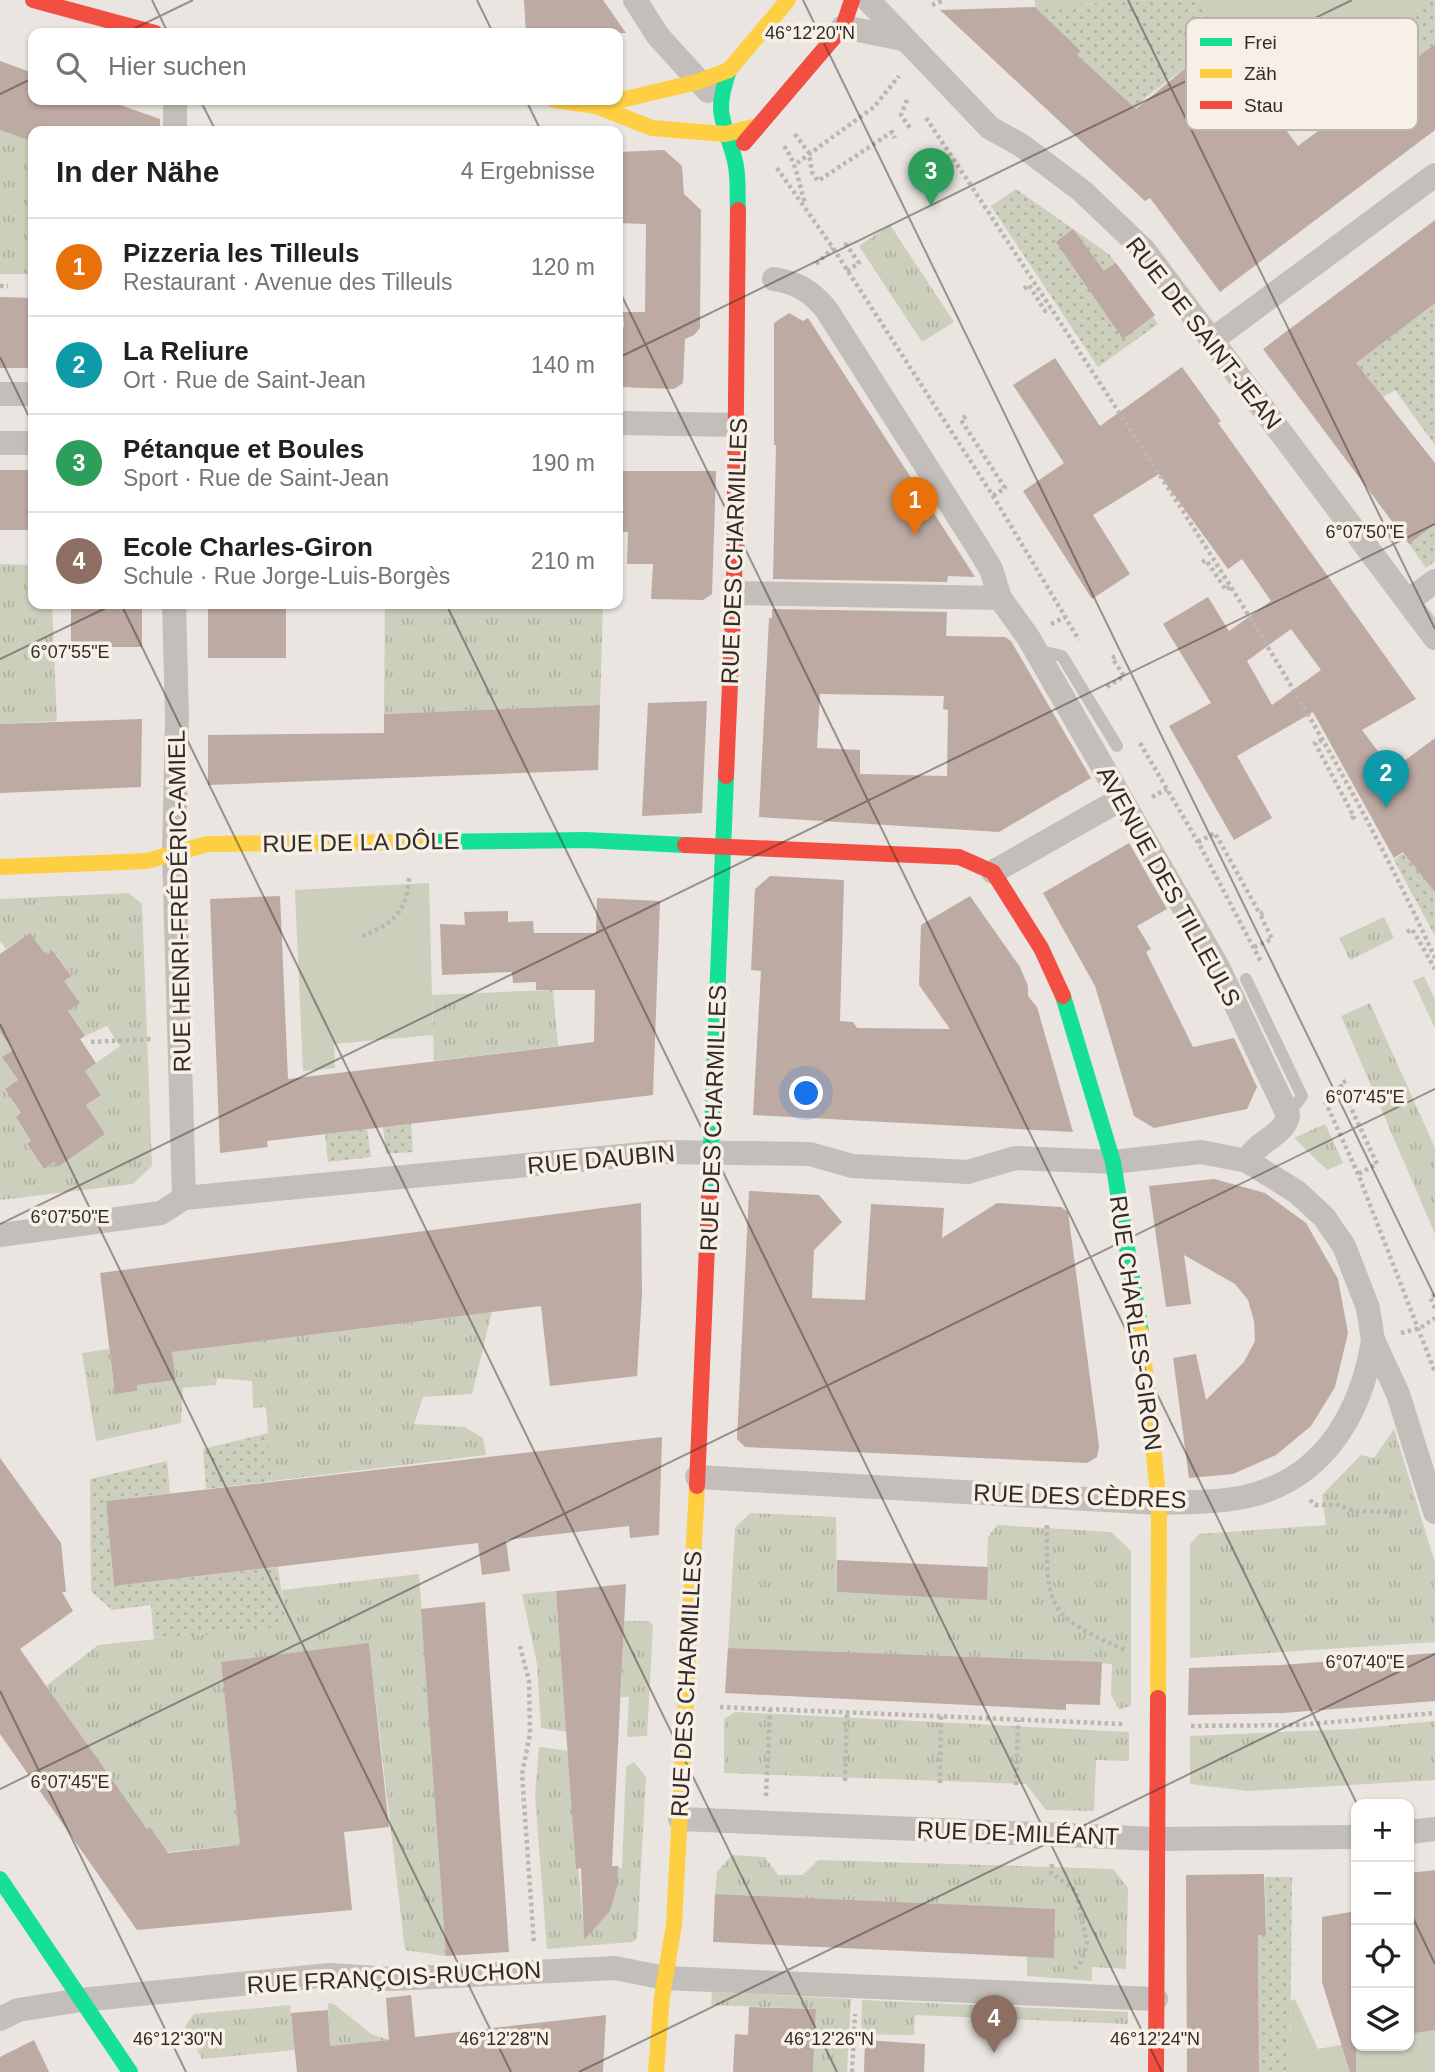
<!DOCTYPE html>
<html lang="de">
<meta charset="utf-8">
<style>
body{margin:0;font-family:Arial,sans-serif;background:#f2f2f2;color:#202124}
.controls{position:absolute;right:21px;bottom:21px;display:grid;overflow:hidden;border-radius:14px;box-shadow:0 2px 5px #0004}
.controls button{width:63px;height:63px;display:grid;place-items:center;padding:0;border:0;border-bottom:2px solid #e0e0e0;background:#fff;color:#202124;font:35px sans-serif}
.you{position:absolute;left:807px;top:1094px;width:24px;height:24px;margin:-18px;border:5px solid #fff;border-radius:50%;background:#1a73e8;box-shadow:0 0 0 10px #1a73e833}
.badge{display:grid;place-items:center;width:46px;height:46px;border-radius:50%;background:#746c68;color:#fff;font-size:23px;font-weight:700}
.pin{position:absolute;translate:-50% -58px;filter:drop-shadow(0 2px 4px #0008)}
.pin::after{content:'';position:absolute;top:37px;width:24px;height:21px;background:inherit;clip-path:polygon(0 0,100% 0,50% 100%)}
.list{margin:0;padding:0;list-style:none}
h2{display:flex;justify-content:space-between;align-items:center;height:91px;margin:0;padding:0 28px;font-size:30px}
h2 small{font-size:23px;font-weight:400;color:#757577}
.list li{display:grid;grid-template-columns:46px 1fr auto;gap:21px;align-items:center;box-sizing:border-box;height:98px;padding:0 28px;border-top:2px solid #e0e0e0}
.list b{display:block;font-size:26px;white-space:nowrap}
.list p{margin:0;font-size:23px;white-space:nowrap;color:#757577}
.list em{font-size:23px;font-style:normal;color:#757577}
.icon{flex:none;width:38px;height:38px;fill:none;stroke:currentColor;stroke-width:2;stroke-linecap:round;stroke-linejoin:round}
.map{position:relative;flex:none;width:1435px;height:2072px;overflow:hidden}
.search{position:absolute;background:#fff;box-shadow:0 2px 5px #0004;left:28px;top:28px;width:595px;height:77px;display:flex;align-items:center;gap:18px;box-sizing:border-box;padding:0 24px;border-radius:14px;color:#757577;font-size:26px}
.panel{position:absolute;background:#fff;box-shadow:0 2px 5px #0004;left:28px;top:126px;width:595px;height:483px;border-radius:14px}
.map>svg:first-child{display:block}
.grass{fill:url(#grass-tufts)}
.park{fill:#cbcfbb}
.garden{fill:url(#garden-dots)}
.building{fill:#bdaaa2;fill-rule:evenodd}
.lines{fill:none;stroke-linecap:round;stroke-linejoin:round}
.path{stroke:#bcb6b1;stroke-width:4.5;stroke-dasharray:3.5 3.5;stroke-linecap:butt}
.lane{stroke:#c3beb9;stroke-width:12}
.street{stroke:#c3beb9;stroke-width:24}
.fast{stroke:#16e098;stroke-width:16}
.slow{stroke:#ffcf43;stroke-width:16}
.jam{stroke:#f24e42;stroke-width:16}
.ticks{fill:none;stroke:#342b27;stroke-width:2;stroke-opacity:0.45}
.labels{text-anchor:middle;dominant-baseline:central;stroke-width:7;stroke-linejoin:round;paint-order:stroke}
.street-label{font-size:24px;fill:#342b27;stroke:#f7f0e7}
.key{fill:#f7f0e7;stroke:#bcb5ad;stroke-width:2}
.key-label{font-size:19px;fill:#342b27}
.ticks-label{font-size:18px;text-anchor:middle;fill:#342b27;stroke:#f7f0e7;stroke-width:7;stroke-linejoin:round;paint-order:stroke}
</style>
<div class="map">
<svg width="1435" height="2072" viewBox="0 0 1435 2072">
<defs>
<pattern id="grass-tufts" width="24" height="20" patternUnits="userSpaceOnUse" patternTransform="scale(1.75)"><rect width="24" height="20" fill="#cbcfbb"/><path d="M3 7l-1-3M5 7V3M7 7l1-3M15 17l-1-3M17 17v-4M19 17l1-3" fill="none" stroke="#afb2a1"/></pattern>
<pattern id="garden-dots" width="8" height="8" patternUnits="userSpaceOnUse" patternTransform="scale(1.75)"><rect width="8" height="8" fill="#cbcfbb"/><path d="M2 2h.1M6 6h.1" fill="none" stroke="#afb2a1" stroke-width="1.8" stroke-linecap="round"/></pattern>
</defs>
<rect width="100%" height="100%" fill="#eae5e0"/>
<g class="grass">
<polygon points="0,130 33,142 33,274 0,274"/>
<polygon points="890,225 954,322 922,342 859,246"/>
<polygon points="0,564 33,565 33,604 52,604 57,721 0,724"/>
<polygon points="385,604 603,604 600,705 384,714"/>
<polygon points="129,893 142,904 152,1166 133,1184 0,1200 0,1032 13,1050 2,1057 18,1080 5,1089 21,1113 16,1117 31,1141 27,1145 44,1169 54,1162 58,1167 105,1134 86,1105 101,1095 85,1071 120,1046 107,1026 85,1036 68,1011 80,1003 64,981 70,975 54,951 46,955 30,933 6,949 0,941 0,899"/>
<polygon points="1384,917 1394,938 1350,960 1339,938"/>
<polygon points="1424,976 1435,1000 1435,1028 1413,981"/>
<polygon points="553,990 558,1046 434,1061 432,995"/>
<polygon points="1370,1003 1435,1148 1435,1234 1341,1016"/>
<polygon points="1325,1124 1343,1163 1327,1170 1294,1138"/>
<polygon points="492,1311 472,1394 423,1397 414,1424 465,1427 483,1438 486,1455 272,1481 266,1407 253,1408 252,1381 217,1378 216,1385 183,1388 181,1423 96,1441 82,1353 109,1349 115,1394 137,1391 137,1385 176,1380 172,1352"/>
<polygon points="1394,1429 1435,1563 1435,1642 1190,1658 1190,1544 1199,1534 1326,1525 1322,1495 1361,1455 1374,1458"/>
<polygon points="750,1513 836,1517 837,1592 986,1599 988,1537 997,1525 1111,1532 1131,1551 1131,1706 1119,1709 1111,1695 1112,1664 728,1648 735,1528"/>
<polygon points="419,1574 446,1956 405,1950 369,1644 221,1662 240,1845 167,1852 147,1829 46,1686 98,1645 286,1626 282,1590"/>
<polygon points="556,1591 567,1732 541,1728 537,1664 522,1594"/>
<polygon points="624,1621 649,1621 653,1626 647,1736 627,1737 629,1697 621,1697"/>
<polygon points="735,1712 1129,1732 1129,1761 1096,1760 1094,1811 1046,1810 1026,1784 724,1773 724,1719"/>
<polygon points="1435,1721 1435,1780 1248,1791 1190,1784 1190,1736 1352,1729"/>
<path d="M539,1747L568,1751L584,1933C607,1918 617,1893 618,1866L622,1869L626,1767L634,1762L646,1777L637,1939L632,1942L547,1949L535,1795Z"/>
<polygon points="732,1855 765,1857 778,1875 803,1875 818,1860 1113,1869 1128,1888 1126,1969 1092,1967 1092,1981 1027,1976 1027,1956 1054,1909 715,1894 717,1872"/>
<polygon points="712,1992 851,1999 847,2072 813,2072 816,2009 711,2005"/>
<polygon points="862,2000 1128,2012 1128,2024 915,2015 914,2035 861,2034"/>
<polygon points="328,2003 334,2004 371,2034 389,2040 330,2046"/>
<polygon points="290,2005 295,2050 202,2059 185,2026 194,2014"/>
</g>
<g class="park">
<polygon points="1035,0 1149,0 1035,7"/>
<polygon points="1202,0 1430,0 1294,103 1237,30 1230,34"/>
<polygon points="429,883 433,1035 334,1044 335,1068 303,1071 295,890"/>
<polygon points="1295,1999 1318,2049 1356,2042 1356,2046 1409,2046 1409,2034 1435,2030 1435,2072 1290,2072 1291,2001"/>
</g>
<g class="garden">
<polygon points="1149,0 1202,0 1230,33 1237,29 1294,103 1430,0 1435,0 1435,44 1406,65 1399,56 1286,130 1221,41 1146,97 1136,109 1077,55 1081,51 1035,7"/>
<polygon points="1016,189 1110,255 1158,324 1098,367 991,206"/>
<polygon points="1435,302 1435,445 1395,390 1380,399 1355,362"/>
<polygon points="1435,524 1435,561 1426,568 1409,544"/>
<polygon points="1435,829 1435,936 1394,860"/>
<polygon points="411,1124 413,1152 386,1154 383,1127"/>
<polygon points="367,1129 371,1157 328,1162 325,1134"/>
<polygon points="268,1433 272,1481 206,1489 203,1449"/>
<polygon points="167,1461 170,1493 106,1501 114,1586 278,1567 286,1626 154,1640 151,1605 112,1610 91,1591 90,1479"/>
<polygon points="1265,1877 1292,1877 1290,2072 1259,2072 1258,1935 1266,1935"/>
</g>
<g class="building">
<polygon points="524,0 603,0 626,33 526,33"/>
<polygon points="1035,7 1081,51 1077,55 1136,109 1200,56 1183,34 1203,19 1298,146 1435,44 1435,130 1220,292 1150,198 1145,201 940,10"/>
<polygon points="0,61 33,73 33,100 106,100 160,119 160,131 33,131 33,142 0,130"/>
<polygon points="664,150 682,166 684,194 701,210 700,328 694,335 685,339 683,383 674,389 618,387 618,327 624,327 623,312 645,312 646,224 618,223 618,152"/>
<polygon points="1435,220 1435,303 1356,363 1435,463 1435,524 1409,544 1263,349"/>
<polygon points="1073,229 1104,271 1116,263 1155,315 1123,339 1056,242"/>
<polygon points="0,297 33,298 33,368 0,368"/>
<polygon points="789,313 803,321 808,318 975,577 948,576 947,582 773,579 776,445 774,445 774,323"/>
<path d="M1055,358L1100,426L1182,367L1221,421L1218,423L1416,699L1362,730L1392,770L1435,738V892L1403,852L1394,858L1313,712L1237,756L1272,818L1234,840L1169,726L1211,703L1163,624L1208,597L1229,631L1271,601L1242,559L1228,569L1159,474L1093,515L1130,574L1092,599L1023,491L1064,463L1013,385ZM1291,629L1321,670L1272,705L1247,661Z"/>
<rect x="0" y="470" width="33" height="60"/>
<polygon points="618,471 716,471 712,594 703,600 651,599 653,564 627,564 628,532 618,532"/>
<rect x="71" y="604" width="71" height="43"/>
<rect x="208" y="604" width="78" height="54"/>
<path d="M772,609L947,612L946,636L1005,637L1011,641L1091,778L999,832L759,817L769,618H772ZM820,694L944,696L943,709L948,710L947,776L860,774V750L817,748Z"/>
<polygon points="707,701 702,813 642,816 648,703"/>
<polygon points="600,705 598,770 208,785 208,735 384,733 384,714"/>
<polygon points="142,719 141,787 0,793 0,724"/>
<polygon points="1129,843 1167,909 1137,926 1151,949 1146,952 1193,1047 1234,1038 1257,1087 1247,1109 1154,1128 1134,1116 1095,986 1043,893"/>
<polygon points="770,876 844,880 840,1021 853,1022 857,1028 950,1029 919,985 921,925 970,896 1020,967 1028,986 1028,996 1037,1007 1073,1132 753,1115 761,971 751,970 755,889"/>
<polygon points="280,896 288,1079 594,1042 595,990 536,990 536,982 513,983 512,972 442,975 440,924 465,925 464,912 508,911 508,922 533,921 534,933 596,933 597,898 660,901 653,1095 267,1141 268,1147 220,1153 210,899"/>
<polygon points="30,933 46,955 53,951 71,976 64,981 80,1003 68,1011 85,1036 80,1039 96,1063 85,1071 101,1095 86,1105 105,1134 58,1167 54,1162 44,1169 27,1144 31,1141 16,1117 21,1113 5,1089 18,1080 2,1057 13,1050 0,1032 0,954"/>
<polygon points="1214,1179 1265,1193 1306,1223 1338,1279 1348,1333 1335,1387 1311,1426 1276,1455 1233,1474 1189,1478 1173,1358 1196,1354 1206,1400 1244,1362 1255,1341 1254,1321 1248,1300 1235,1284 1184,1255 1191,1304 1166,1307 1149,1186"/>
<polygon points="749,1191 819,1195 842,1222 814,1250 812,1298 865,1300 871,1204 944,1208 942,1238 997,1203 1061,1207 1068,1212 1099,1446 1097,1457 1087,1463 745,1447 737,1439"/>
<polygon points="641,1203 642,1294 637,1376 550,1386 541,1306 172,1352 176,1380 137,1385 137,1391 115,1394 100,1273"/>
<polygon points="662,1437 659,1535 630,1538 629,1526 506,1540 510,1571 482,1575 478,1543 114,1586 106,1501"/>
<polygon points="0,1458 61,1543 66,1592 62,1592 73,1611 20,1649 147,1829 150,1827 168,1853 240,1845 221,1662 369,1643 389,1827 344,1832 352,1910 137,1930 0,1734"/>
<polygon points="837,1560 988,1567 987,1600 837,1592"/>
<polygon points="626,1584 612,1866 618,1866 617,1887 610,1911 584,1940 581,1868 576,1869 556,1591"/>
<polygon points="485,1602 509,1952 446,1956 421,1609"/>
<polygon points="728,1648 1102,1662 1100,1705 1066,1704 1066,1710 725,1693"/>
<polygon points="1435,1653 1435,1701 1283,1713 1188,1715 1189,1668 1282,1665"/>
<polygon points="1435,1870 1435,2030 1409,2034 1409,1873"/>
<polygon points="1264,1874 1266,1935 1258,1935 1259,2072 1187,2072 1186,1875"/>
<polygon points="715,1894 1055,1909 1054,1958 713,1942"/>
<polygon points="1356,1911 1356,2072 1350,2072 1322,1982 1322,1917"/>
<polygon points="411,1995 415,2037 606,2015 603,2072 297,2072 291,2013 328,2010 330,2046 389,2040 386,1998"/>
<polygon points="749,2007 816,2009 813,2072 733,2072 735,2034 748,2035"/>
<polygon points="34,2040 49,2072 0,2072 0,2057"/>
<polygon points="865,2040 925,2044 924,2072 864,2072"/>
</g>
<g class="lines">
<g class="path">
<polyline points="932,5 944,0"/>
<polyline points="907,100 901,115 910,128"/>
<path d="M926,118C996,222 1063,328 1132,432C1242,602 1351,773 1435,958"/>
<polyline points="795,134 809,153 812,172 818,181 892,132 895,138"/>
<path d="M784,146C798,165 798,184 806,205"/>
<polyline points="797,163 874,107 899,76"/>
<polyline points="777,168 833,248 993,496 1079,640"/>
<polyline points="816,264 833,248"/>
<polyline points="847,271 859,263 846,244 850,241"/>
<polyline points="0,286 8,286"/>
<polyline points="1024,289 1029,285 1045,311 1050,308"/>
<polyline points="966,416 961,420 1005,488 993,496"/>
<polyline points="1202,562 1206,560 1226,590 1232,586"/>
<polyline points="1051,624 1065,617"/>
<polyline points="1107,687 1124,676 1112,658 1118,655"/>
<polyline points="1322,740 1315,743 1354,817 1350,819"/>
<polyline points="1140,743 1198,842 1261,962"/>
<polyline points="1152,797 1167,789"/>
<polyline points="1198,842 1215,833 1260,914 1264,912"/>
<polyline points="1407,932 1412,929 1435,969"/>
<path d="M362,936C393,924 407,912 409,878"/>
<polyline points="1254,947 1272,939 1260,914"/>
<polyline points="91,1042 151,1039"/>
<polyline points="1346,1081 1340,1084 1377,1164 1358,1174"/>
<polyline points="1325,1101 1358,1174 1435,1372"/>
<polyline points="1435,1295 1430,1297 1435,1308"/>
<polyline points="1401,1333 1420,1328 1435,1318"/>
<polyline points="1310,1500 1315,1505 1338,1505 1354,1511 1407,1512"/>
<path d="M1047,1525C1046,1608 1047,1616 1125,1650"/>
<polyline points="520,1646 529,1681 530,1734 522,1774 534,1944"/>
<polyline points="720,1707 1124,1724"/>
<polyline points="1191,1726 1299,1725 1435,1713"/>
<polyline points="845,1781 847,1712"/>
<polyline points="940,1783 941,1716"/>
<polyline points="1016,1785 1018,1720"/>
<polyline points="766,1796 770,1709"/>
<polyline points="1052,1864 1051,1873 1076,1891 1087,1943 1081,1962 1074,1969"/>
<polyline points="852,2072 855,2014"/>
</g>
<g class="lane">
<polyline points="1036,650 1062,656 1117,746"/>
<polyline points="1246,979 1302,1096 1288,1115"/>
</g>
<g class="street">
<polyline points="635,0 658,36 708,91"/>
<polyline points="868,0 990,128 1021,145 1082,191 1144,250 1435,638"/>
<polyline points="843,27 903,39"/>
<polyline points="175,100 175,131"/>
<path d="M774,279C797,283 810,290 826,309L977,546L991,569L1000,598L1028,637L1218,967L1288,1115C1284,1137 1258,1139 1247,1161L1297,1192L1324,1217L1344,1246L1368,1308L1373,1340L1398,1394L1435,1512"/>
<polyline points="1212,340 1435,175"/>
<polyline points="0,394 33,394"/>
<polyline points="618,423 738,425"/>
<polyline points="0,443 33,443"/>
<polyline points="734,593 1000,598"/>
<polyline points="1408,601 1435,581"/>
<polyline points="174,604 177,718 174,854 184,1198"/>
<polyline points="993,872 1121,799"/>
<polyline points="0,1235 161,1213 184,1198 663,1152 810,1154 852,1166 968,1172 1015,1158 1113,1162 1201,1152 1247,1161"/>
<path d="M697,1477L1159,1503C1191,1502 1225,1503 1256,1494C1328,1473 1362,1409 1373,1340"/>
<polyline points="680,1819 1158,1839 1356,1837"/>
<polyline points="1409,1832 1435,1829"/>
<polyline points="0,2019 18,2010 81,2000 329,1975 392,1979 615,1968 665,1978 1156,1999"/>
</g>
<g class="fast">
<path d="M729,70C713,117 724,117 735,161C739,176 737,195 738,210"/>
<polyline points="421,842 586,840 685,845"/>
<polyline points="1063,996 1113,1162 1141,1333"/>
<polyline points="709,1197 726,776"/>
<polyline points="0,1879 130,2072"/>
</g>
<g class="slow">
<polyline points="554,100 596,106 652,128 725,134 757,126"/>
<polyline points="596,106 697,82 729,70 788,0"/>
<polyline points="0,867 147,861 207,844 421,842"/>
<polyline points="1141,1333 1159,1503 1158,1698"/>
<polyline points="656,2072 662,1997 674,1925 697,1486"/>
</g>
<g class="jam">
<polyline points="33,0 155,33"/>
<polyline points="744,143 843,27 852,0"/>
<polyline points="726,776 734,593 738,210"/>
<polyline points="685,845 959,857 993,872 1041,948 1063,996"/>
<polyline points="697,1486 709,1197"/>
<polyline points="1156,2072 1158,1698"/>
</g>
</g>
<path class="ticks" d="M152,0L168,33M477,0L493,33M803,0L1435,1297M1128,0L1435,629M125,33L193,0M0,94L33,78M200,100L216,131M526,100L541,131M618,288L1357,1804M0,357L33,425M618,358L1352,0M121,604L837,2072M446,604L1162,2072M0,659L114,604M0,1024L511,2072M0,1224L1435,524M0,1691L186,2072M0,1789L1435,1089M1409,1910L1435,1964M579,2072L1435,1654"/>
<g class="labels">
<g class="street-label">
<text transform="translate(1204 333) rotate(52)">RUE DE SAINT-JEAN</text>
<text transform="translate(734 551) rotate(-88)">RUE DES CHARMILLES</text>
<text transform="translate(361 842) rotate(-1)">RUE DE LA DÔLE</text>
<text transform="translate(1169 886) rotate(61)">AVENUE DES TILLEULS</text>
<text transform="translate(179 901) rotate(-91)">RUE HENRI-FRÉDÉRIC-AMIEL</text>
<text transform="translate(713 1118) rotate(-88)">RUE DES CHARMILLES</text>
<text transform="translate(601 1159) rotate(-5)">RUE DAUBIN</text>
<text transform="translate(1136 1323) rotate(82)">RUE CHARLES-GIRON</text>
<text transform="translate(1080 1496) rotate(2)">RUE DES CÈDRES</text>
<text transform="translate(686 1684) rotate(-87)">RUE DES CHARMILLES</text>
<text transform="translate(1018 1833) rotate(2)">RUE DE-MILÉANT</text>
<text transform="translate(394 1977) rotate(-3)">RUE FRANÇOIS-RUCHON</text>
</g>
</g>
<rect x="1186" y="18" width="232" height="112" rx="10" class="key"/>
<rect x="1200" y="38" width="32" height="8" fill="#16e098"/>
<rect x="1200" y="69" width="32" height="9" fill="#ffcf43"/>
<rect x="1200" y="101" width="32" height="8" fill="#f24e42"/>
<g class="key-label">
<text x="1244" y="49">Frei</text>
<text x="1244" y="80">Zäh</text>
<text x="1244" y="112">Stau</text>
</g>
<g class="ticks-label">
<text x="810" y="39">46°12'20"N</text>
<text x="1365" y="538">6°07'50"E</text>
<text x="70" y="658">6°07'55"E</text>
<text x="1365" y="1103">6°07'45"E</text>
<text x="70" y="1223">6°07'50"E</text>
<text x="1365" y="1668">6°07'40"E</text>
<text x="70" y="1788">6°07'45"E</text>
<text x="178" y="2045">46°12'30"N</text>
<text x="504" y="2045">46°12'28"N</text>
<text x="829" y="2045">46°12'26"N</text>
<text x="1155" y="2045">46°12'24"N</text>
</g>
</svg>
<div class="controls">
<button>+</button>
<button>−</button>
<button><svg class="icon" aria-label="locate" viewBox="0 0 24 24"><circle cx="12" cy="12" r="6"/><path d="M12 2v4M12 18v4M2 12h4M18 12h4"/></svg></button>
<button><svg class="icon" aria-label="layers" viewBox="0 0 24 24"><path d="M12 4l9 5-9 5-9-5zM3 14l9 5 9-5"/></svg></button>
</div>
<div class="you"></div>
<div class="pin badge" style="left:915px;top:535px;background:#e8710a">1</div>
<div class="pin badge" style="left:1386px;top:808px;background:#0f9aa8">2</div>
<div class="pin badge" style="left:931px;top:206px;background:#2e9e5b">3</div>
<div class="pin badge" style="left:994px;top:2053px;background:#8d6e63">4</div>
<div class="search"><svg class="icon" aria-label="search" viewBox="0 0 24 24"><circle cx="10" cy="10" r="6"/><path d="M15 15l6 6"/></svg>Hier suchen</div>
<section class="panel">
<h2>In der Nähe<small>4 Ergebnisse</small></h2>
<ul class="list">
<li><span class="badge" style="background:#e8710a">1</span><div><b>Pizzeria les Tilleuls</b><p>Restaurant · Avenue des Tilleuls</p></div><em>120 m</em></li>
<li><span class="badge" style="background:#0f9aa8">2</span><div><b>La Reliure</b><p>Ort · Rue de Saint-Jean</p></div><em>140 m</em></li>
<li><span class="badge" style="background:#2e9e5b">3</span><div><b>Pétanque et Boules</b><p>Sport · Rue de Saint-Jean</p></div><em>190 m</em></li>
<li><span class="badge" style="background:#8d6e63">4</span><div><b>Ecole Charles-Giron</b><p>Schule · Rue Jorge-Luis-Borgès</p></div><em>210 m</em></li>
</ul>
</section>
</div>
